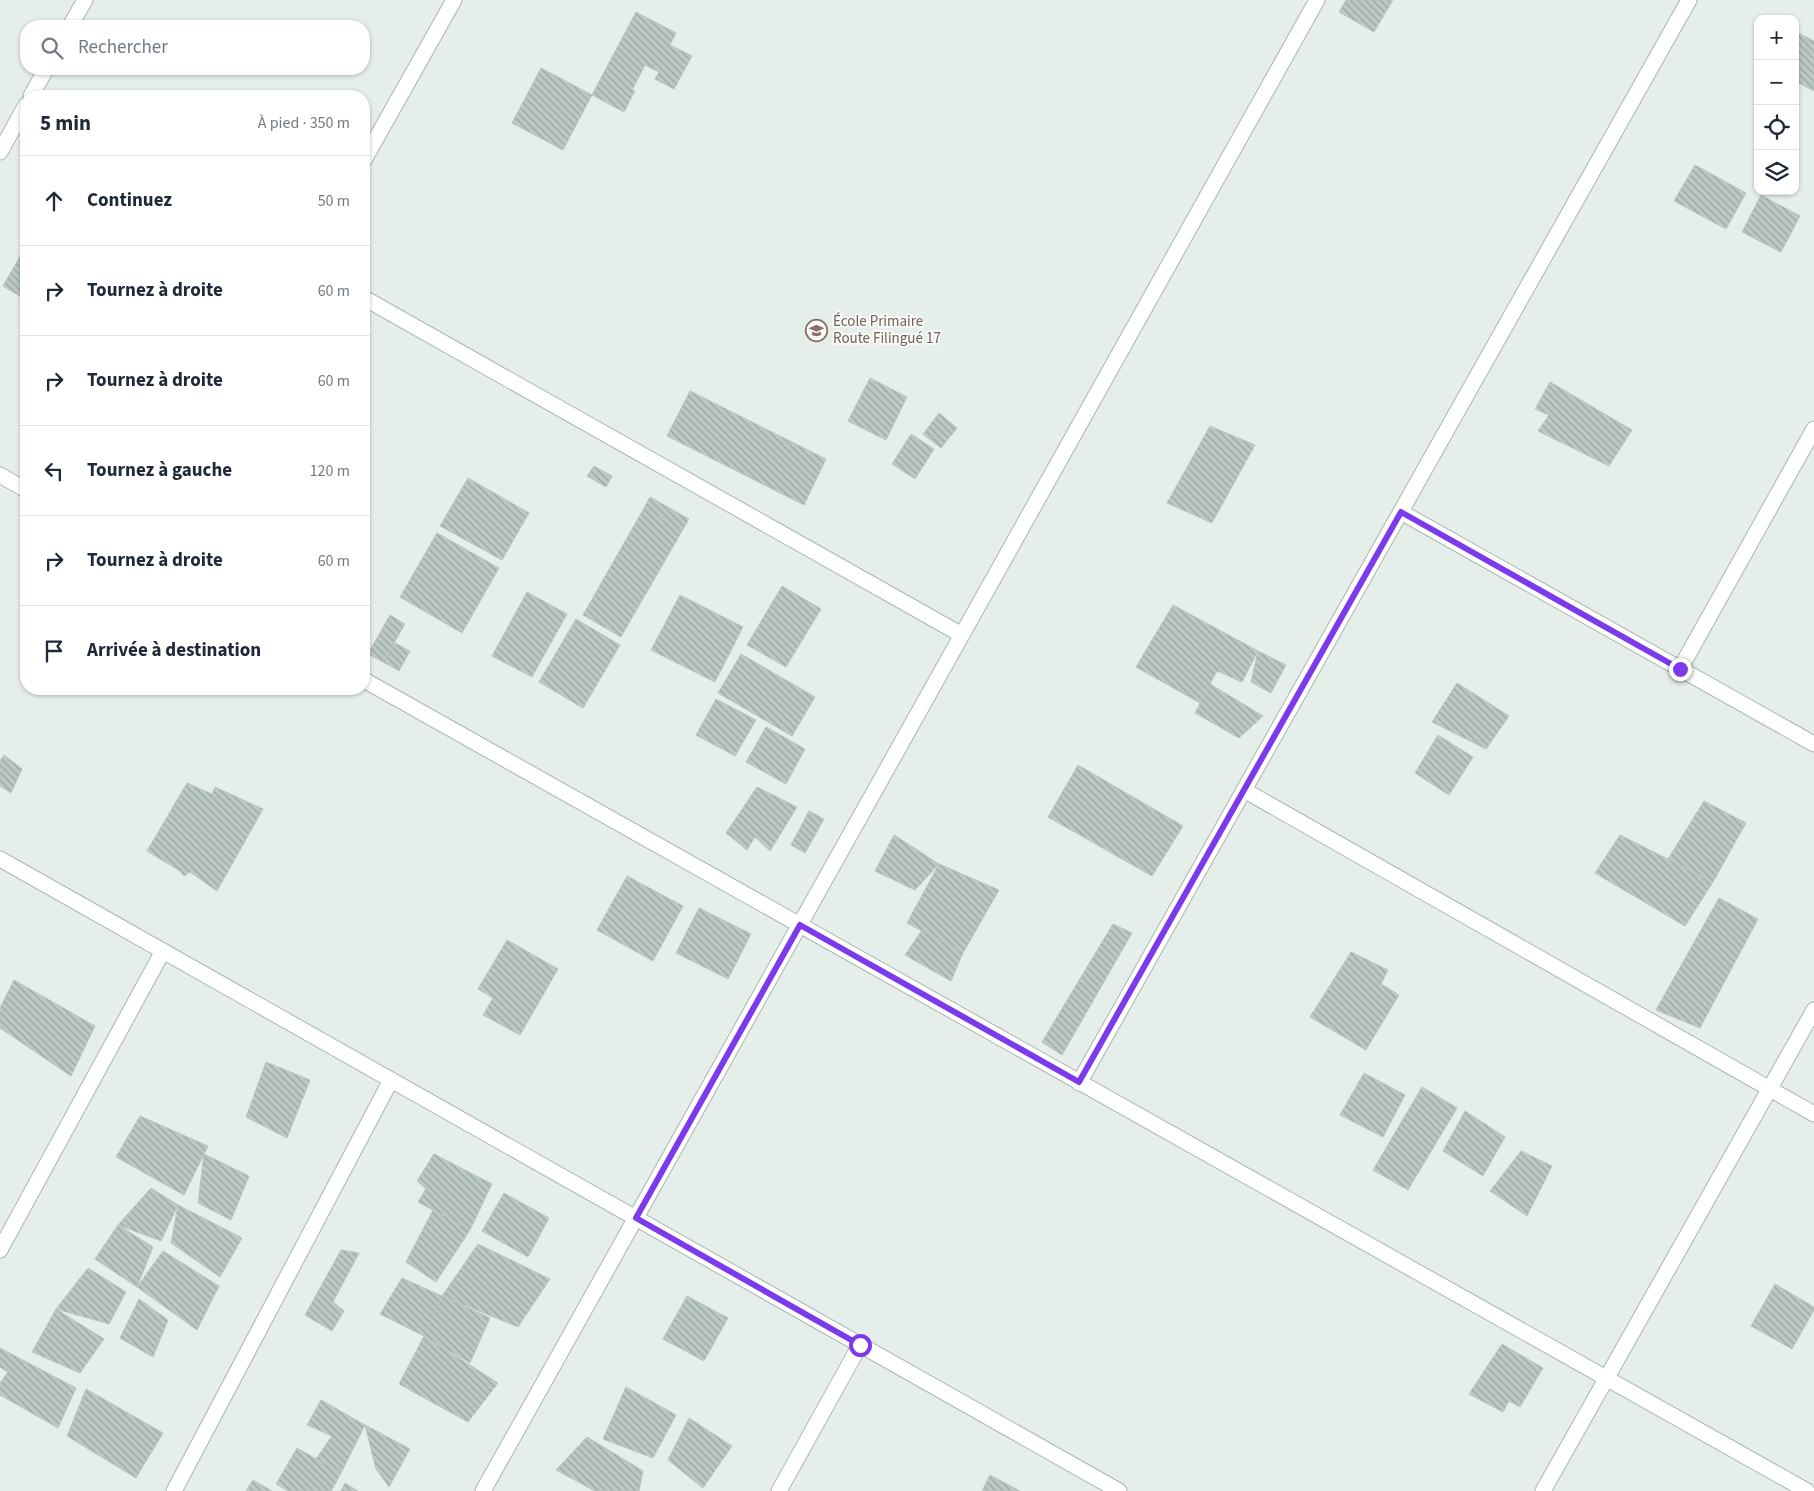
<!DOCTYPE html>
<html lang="fr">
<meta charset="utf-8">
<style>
body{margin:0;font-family:"Source Sans 3",sans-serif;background:#f6f6f7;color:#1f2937}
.controls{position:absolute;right:15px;top:15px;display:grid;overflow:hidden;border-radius:10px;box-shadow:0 1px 4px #0004}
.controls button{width:45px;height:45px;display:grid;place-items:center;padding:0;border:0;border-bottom:1px solid #e0e1e3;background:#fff;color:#1f2937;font:25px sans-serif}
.stop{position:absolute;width:15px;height:15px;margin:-11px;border:4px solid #7c3aed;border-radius:50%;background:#fff}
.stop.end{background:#7c3aed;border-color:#fff;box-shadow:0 1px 5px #0008}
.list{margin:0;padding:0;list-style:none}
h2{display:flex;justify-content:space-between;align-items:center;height:65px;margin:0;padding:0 20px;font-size:21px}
h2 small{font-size:16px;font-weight:400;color:#747a83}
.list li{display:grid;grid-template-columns:32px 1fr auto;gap:15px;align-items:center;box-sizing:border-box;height:90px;padding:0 20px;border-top:1px solid #e0e1e3}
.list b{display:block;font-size:19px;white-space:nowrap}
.list em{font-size:16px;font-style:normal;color:#747a83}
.icon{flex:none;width:28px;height:28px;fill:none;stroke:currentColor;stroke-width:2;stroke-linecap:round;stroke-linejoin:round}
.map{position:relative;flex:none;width:1814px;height:1491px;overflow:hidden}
.search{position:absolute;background:#fff;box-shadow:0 1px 4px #0004;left:20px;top:20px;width:350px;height:55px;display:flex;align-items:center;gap:12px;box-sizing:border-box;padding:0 18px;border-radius:20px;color:#747a83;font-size:19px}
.panel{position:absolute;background:#fff;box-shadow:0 1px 4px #0004;left:20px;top:90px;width:350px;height:605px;border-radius:20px}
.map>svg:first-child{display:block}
.building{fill:url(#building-back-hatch);stroke:#b8c7c1}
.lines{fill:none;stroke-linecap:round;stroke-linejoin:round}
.minor-casing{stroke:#a9b6b1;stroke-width:17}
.minor{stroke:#fff;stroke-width:15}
.route{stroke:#7c3aed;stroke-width:6}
.labels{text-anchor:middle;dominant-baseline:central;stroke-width:4;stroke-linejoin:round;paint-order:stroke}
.education-label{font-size:15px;fill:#785e54;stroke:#f6faf8;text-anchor:start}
</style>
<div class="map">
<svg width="1814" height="1491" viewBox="0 0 1814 1491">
<defs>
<pattern id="building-back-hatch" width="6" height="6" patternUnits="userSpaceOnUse" patternTransform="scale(1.25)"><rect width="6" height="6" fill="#bbc8c3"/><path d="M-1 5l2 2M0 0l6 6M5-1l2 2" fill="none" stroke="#98a49f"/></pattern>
</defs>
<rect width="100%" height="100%" fill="#e6eeea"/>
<g class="building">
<polygon points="1346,0 1393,0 1374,32 1339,12"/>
<polygon points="636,12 676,33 670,45 692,56 674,89 655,79 659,72 645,65 632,90 635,91 624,112 592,95"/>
<polygon points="1796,32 1814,41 1814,91 1795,81"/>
<polygon points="541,68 592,95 563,150 512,123"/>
<polygon points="1695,165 1746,193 1726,229 1674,201"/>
<polygon points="1761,195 1800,216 1781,252 1742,232"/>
<polygon points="26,246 26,300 3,286"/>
<polygon points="870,378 907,397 886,440 848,421"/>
<polygon points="1550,382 1632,430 1609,466 1538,431 1549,415 1535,409"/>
<polygon points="690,391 826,459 804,505 667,436"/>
<polygon points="939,413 957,428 941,448 923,434"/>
<polygon points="1210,426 1255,445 1212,523 1167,503"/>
<polygon points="911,434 934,449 915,479 892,464"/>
<polygon points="594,466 612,476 606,487 587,476"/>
<polygon points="468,478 529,513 502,560 440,526"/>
<polygon points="650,497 689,519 682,531 644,508"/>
<polygon points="644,508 682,531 621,637 583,615"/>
<polygon points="437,533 499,568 462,633 400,597"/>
<polygon points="782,586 821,609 786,667 747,645"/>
<polygon points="527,592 567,614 532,677 492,656"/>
<polygon points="680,595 743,627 715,682 651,650"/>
<polygon points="1173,605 1258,651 1242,682 1217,671 1200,703 1136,667"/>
<polygon points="390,615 405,624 383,662 368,654"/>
<polygon points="576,619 620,645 583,708 539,682"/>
<polygon points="395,643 410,651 399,671 383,662"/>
<polygon points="1258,651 1286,665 1271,693 1251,682"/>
<polygon points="741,654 815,697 792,736 718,693"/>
<polygon points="1457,683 1509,716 1486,749 1432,722"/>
<polygon points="1210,684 1263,716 1239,738 1195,713"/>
<polygon points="716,699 756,720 735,756 696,735"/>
<polygon points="766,727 805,749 786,784 746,762"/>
<polygon points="1438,735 1473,757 1449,795 1415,773"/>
<polygon points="4,755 22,769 11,793 0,786 0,761"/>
<polygon points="1078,765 1183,826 1152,876 1048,817"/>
<polygon points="187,783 212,794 215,787 263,809 217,891 190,872 184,876 180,871 147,851"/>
<polygon points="757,787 797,807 770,851 755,837 747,850 726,833"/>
<polygon points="1704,801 1746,823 1713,882 1668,859"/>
<polygon points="809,811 824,819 805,853 791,845"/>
<polygon points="894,835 939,864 915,890 875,871"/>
<polygon points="1620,835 1713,882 1685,926 1595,873"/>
<polygon points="939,864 999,890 963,953 907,923"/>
<polygon points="627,876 683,906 653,961 597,930"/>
<polygon points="1719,898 1758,919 1700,1028 1656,1010"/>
<polygon points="699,908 751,934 728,979 676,953"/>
<polygon points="1113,924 1132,933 1062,1055 1042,1042"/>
<polygon points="922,930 963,953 951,981 905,955"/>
<polygon points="507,940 558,969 520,1035 483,1015 493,998 478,989"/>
<polygon points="1351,952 1388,970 1381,984 1399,995 1366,1050 1310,1017"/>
<polygon points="14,980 95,1026 71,1076 0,1028 0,1008"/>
<polygon points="266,1062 310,1080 287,1138 246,1117"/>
<polygon points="1364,1073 1405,1095 1383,1137 1340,1115"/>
<polygon points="1422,1087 1457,1108 1408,1190 1373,1170"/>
<polygon points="1465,1111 1505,1137 1483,1176 1443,1151"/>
<polygon points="140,1116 208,1146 184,1195 116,1157"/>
<polygon points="1521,1151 1552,1166 1527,1216 1490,1191"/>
<polygon points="204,1154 249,1176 231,1220 198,1203"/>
<polygon points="434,1154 492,1184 470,1230 418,1202 426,1189 417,1181"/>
<polygon points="151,1188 178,1205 161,1241 118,1225"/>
<polygon points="504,1193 549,1218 528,1257 482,1231"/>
<polygon points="178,1205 242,1238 220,1277 171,1243"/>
<polygon points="433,1210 470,1230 436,1282 406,1262"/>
<polygon points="118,1225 153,1247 137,1287 95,1259"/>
<polygon points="478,1244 550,1279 518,1327 442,1296"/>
<polygon points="341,1250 359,1253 333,1302 344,1311 332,1331 305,1315"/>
<polygon points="163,1251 219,1286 197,1330 137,1287"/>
<polygon points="88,1268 126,1292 109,1324 56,1309"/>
<polygon points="402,1278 442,1296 424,1336 380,1314"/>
<polygon points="1775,1284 1814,1307 1814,1310 1792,1349 1751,1326"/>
<polygon points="442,1296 490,1318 470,1363 424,1336"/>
<polygon points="687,1296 728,1318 704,1361 663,1339"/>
<polygon points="139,1299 168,1320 153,1357 120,1338"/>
<polygon points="56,1309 104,1339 80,1373 32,1352"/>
<polygon points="424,1336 498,1383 468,1422 399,1384"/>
<polygon points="1502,1344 1543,1368 1520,1407 1509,1401 1503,1412 1469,1394"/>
<polygon points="0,1348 76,1388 58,1428 0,1395 0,1383 8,1372 0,1367"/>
<polygon points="626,1387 676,1415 653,1458 603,1439"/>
<polygon points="86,1389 163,1433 136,1478 67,1436"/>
<polygon points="321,1400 365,1425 341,1473 316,1459 332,1436 307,1425"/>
<polygon points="689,1418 732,1446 703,1488 668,1460"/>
<polygon points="365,1425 410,1449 389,1487 376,1469"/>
<polygon points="587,1437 643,1471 639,1491 595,1491 556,1470"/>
<polygon points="297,1448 341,1473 331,1491 288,1491 276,1484"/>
<polygon points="990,1475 1020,1491 982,1491"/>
<polygon points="253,1480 272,1491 246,1491"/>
<polygon points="345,1483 358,1491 341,1491"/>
</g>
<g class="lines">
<defs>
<g id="minor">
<polyline points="70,26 85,0"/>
<polyline points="31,96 46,69"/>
<polyline points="0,152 26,105"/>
<polyline points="364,160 454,0"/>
<polyline points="364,298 962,635"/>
<polyline points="0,475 26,490"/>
<polyline points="1401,512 1814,744"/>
<polyline points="1680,669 1814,429"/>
<polyline points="364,680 1807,1491"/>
<polyline points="1244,790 1814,1114"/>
<polyline points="0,859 1119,1491"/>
<polyline points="1079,1083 1689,0"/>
<polyline points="0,1250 163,951"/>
<polyline points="174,1491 391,1080"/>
<polyline points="483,1491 1317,0"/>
<polyline points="779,1491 860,1345"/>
<polyline points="1543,1491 1814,1010"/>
</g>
</defs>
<use href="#minor" class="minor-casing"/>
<use href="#minor" class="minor"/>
</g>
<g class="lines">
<polyline class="route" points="860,1345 636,1218 800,925 1079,1082 1401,512 1680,669"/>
</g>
<defs>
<symbol id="school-ring" viewBox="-11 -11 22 22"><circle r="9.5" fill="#f6faf8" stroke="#8d6e63" stroke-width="1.5"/><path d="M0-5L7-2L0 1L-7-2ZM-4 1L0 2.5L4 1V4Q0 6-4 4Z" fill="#8d6e63"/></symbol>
</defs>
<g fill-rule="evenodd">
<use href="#school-ring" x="804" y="318" width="25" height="25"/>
</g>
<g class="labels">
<g class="education-label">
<text x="833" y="321">École Primaire<tspan x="833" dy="17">Route Filingué 17</tspan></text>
</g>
</g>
</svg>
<div class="controls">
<button>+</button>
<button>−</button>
<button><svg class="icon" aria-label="locate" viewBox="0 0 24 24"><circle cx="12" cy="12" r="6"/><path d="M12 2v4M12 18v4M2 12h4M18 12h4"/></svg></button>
<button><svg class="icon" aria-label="layers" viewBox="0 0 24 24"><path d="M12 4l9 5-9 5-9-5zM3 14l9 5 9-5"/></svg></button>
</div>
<div class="stop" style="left:860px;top:1345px"></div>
<div class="stop end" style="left:1680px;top:669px"></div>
<div class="search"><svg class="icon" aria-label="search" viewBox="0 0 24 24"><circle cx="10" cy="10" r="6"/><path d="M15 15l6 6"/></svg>Rechercher</div>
<section class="panel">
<h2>5 min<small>À pied · 350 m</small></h2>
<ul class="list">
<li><svg class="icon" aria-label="ahead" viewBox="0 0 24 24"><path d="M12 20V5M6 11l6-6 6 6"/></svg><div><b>Continuez</b></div><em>50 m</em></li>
<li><svg class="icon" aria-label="right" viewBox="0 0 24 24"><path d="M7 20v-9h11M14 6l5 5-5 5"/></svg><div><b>Tournez à droite</b></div><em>60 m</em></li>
<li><svg class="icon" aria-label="right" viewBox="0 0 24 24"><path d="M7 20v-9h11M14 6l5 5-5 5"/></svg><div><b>Tournez à droite</b></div><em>60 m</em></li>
<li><svg class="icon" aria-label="left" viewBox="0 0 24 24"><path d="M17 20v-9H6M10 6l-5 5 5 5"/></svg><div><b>Tournez à gauche</b></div><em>120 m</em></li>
<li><svg class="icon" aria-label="right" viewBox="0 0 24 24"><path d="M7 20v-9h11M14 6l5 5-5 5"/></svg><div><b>Tournez à droite</b></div><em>60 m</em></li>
<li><svg class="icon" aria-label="arrive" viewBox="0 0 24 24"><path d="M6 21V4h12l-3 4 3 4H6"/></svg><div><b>Arrivée à destination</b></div></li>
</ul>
</section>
</div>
